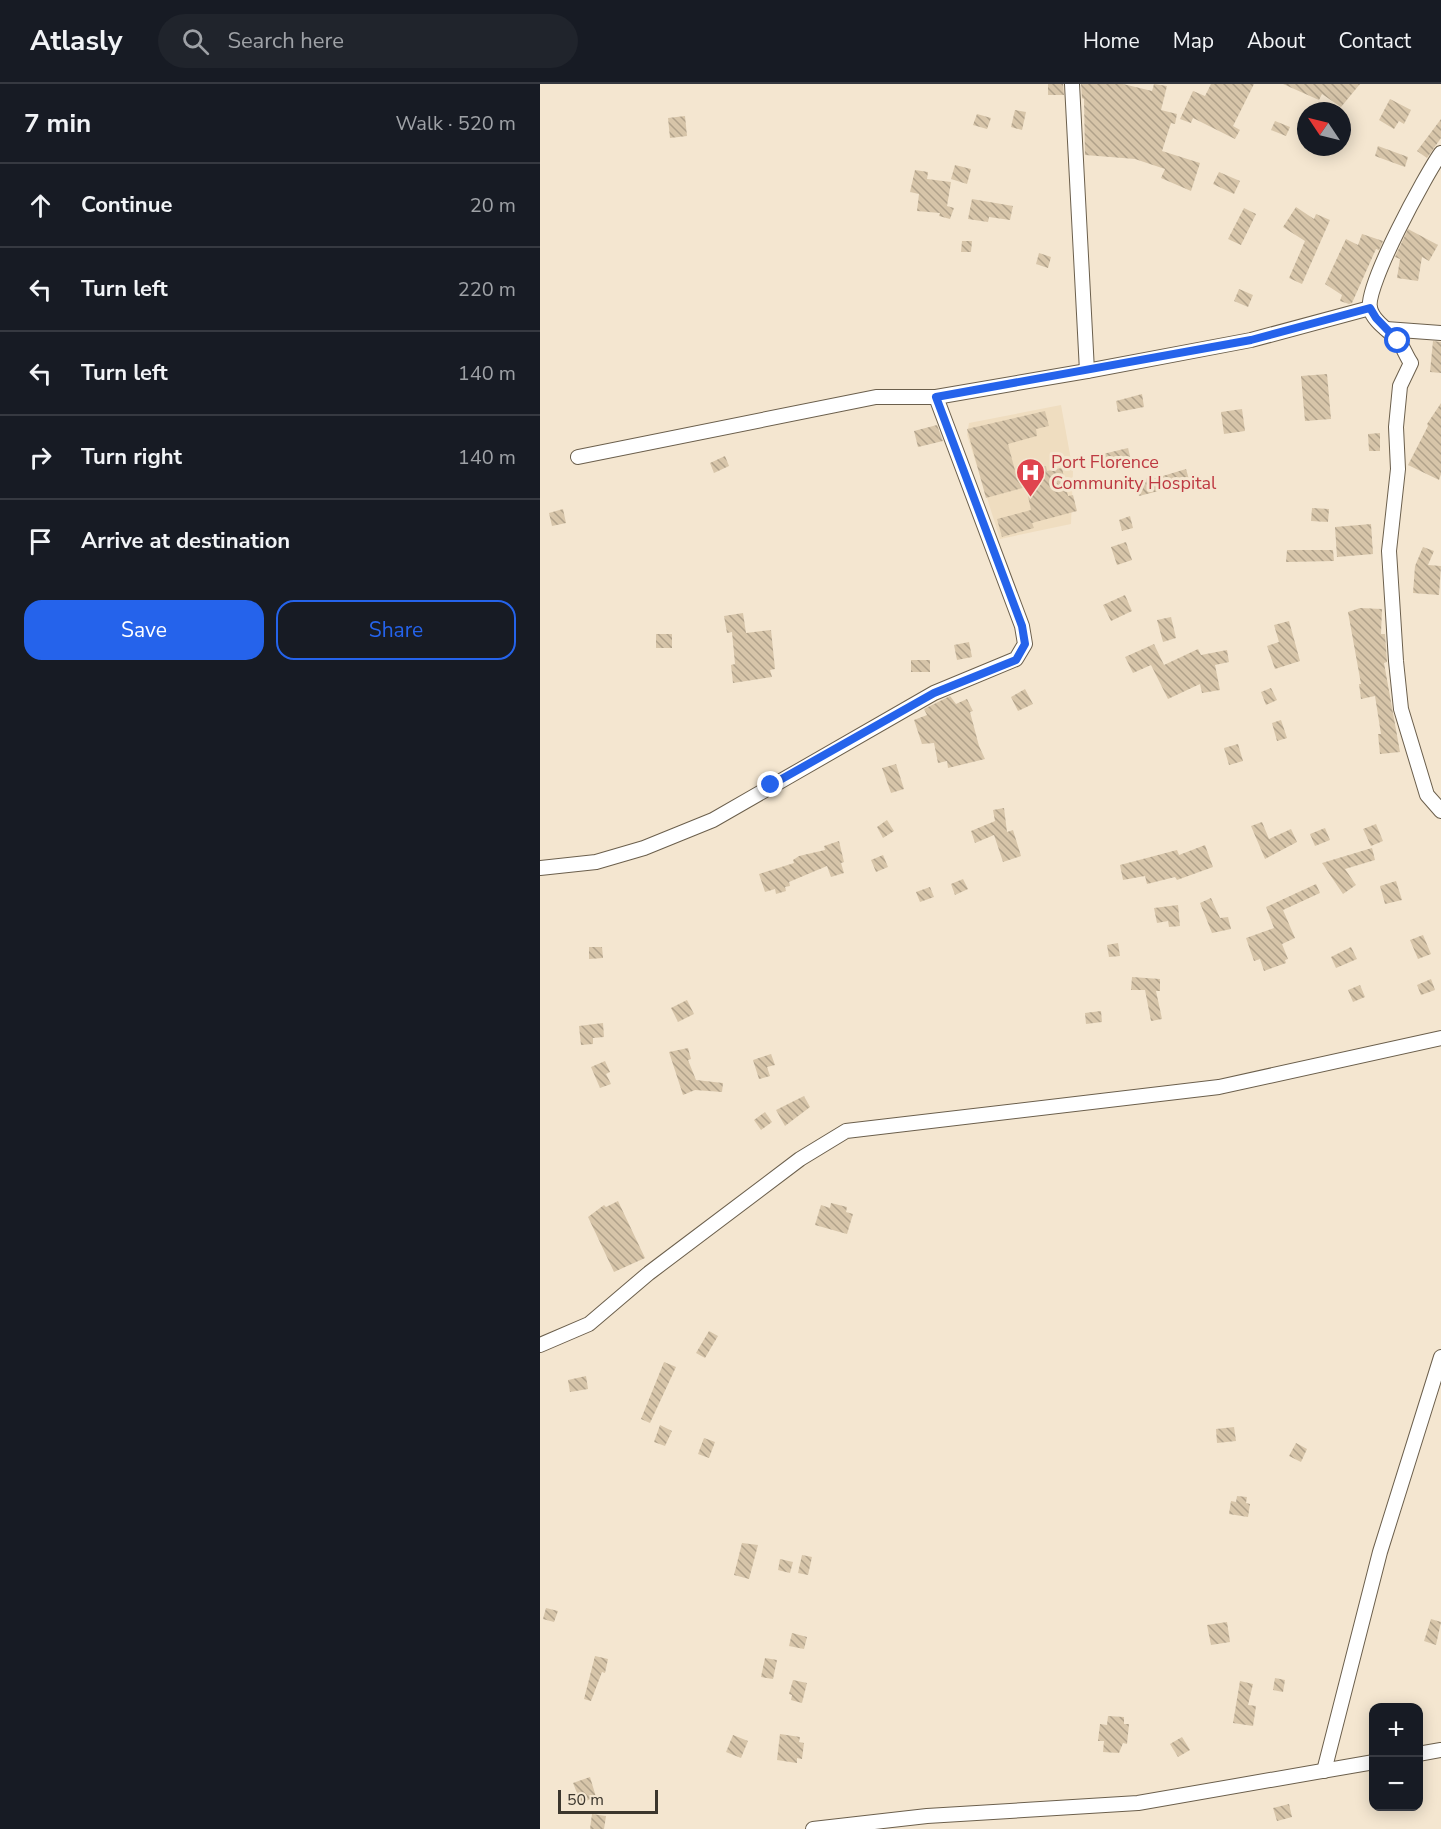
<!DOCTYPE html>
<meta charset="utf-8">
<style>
body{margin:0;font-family:"Nunito Sans",sans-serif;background:#20242c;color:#f1f3f6}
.controls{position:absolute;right:18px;bottom:18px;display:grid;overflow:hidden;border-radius:12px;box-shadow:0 3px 15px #0003}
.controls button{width:54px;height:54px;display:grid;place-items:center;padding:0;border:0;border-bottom:2px solid #363941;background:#171b24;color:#f1f3f6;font:30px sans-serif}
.compass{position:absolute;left:757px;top:18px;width:54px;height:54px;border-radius:50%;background:#171b24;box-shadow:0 3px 15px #0003;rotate:305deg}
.scale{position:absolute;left:18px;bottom:15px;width:100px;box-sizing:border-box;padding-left:6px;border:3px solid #3b362d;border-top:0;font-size:16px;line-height:21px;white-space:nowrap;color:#3b362d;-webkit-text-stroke:4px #f4e6d0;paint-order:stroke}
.stop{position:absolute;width:18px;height:18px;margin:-14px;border:4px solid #2563eb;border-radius:50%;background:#fff}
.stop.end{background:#2563eb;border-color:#fff;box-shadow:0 2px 6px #0008}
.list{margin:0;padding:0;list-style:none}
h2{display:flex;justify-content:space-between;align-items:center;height:78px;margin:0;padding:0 24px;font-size:26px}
h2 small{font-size:20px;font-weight:400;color:#9ea1a6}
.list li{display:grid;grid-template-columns:39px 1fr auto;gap:18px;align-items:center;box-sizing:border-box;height:84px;padding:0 24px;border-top:2px solid #363941}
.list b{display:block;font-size:22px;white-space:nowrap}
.list em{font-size:20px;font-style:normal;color:#9ea1a6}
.actions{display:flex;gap:12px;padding:18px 24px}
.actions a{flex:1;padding:14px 0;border:2px solid #2563eb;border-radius:18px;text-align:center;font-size:21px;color:#2563eb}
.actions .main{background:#2563eb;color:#fff}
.icon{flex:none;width:33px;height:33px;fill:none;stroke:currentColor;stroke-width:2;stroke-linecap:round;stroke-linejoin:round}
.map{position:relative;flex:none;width:901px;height:1745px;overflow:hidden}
header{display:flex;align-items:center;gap:36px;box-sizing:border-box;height:84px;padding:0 30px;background:#171b24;border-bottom:2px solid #363941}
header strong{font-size:28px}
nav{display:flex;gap:33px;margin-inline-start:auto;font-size:21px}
.search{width:420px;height:54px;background:#20242c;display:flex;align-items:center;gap:15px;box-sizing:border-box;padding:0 21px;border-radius:33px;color:#9ea1a6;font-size:22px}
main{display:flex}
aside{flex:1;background:#171b24}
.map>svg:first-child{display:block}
.built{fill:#efddc0}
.building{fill:url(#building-back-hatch)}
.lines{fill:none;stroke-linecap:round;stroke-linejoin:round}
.street-casing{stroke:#6b5f4c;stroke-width:16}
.street{stroke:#fff;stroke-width:14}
.route{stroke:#2563eb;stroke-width:8}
.labels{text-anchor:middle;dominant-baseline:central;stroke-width:6;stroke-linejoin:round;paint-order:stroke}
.health-label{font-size:18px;fill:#be3a42;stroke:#f4e6d0;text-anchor:start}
</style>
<header>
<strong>Atlasly</strong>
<div class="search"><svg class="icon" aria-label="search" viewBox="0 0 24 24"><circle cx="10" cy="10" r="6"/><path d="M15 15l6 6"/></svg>Search here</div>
<nav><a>Home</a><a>Map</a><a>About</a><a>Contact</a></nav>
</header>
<main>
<aside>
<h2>7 min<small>Walk · 520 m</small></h2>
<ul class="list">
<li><svg class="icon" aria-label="ahead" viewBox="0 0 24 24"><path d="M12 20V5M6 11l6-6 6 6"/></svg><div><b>Continue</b></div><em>20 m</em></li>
<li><svg class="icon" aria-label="left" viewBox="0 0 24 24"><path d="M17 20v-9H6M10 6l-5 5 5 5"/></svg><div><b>Turn left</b></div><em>220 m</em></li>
<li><svg class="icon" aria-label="left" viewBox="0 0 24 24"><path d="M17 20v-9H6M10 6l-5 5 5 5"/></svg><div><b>Turn left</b></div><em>140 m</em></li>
<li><svg class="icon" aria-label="right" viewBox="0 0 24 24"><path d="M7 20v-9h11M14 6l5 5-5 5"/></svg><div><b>Turn right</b></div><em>140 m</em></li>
<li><svg class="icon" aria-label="arrive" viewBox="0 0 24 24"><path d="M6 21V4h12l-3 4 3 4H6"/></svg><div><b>Arrive at destination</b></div></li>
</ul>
<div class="actions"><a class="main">Save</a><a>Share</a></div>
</aside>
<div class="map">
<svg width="901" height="1745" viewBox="0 0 901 1745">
<defs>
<pattern id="building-back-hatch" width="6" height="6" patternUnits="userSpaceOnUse" patternTransform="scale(1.5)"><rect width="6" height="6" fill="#d7c5a9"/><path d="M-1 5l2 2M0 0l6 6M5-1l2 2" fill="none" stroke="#b0a18a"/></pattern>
</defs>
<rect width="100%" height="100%" fill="#f4e6d0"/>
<polygon class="built" points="521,321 533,387 531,440 460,455 427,351 429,339"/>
<g class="building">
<polygon points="508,0 523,0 524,11 508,11"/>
<polygon points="541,0 583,0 612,7 614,0 627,2 621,26 637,30 635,40 631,39 622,67 660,79 651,107 621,94 625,85 595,75 545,71 544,15 542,14"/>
<polygon points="671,0 714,0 693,42 700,46 695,55 653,34 651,39 640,35 653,7 665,12"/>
<polygon points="743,0 820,0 801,23 782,10 779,16"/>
<polygon points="850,15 871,26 864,40 859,37 854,45 839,36"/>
<polygon points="475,26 486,28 482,46 471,43"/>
<polygon points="437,30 451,34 447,45 433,41"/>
<polygon points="145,32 147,52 130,54 128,34"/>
<polygon points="901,35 901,54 887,74 877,67"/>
<polygon points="735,37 750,43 746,52 731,46"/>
<polygon points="838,62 868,73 865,83 835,72"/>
<polygon points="415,81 431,85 427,100 411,95"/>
<polygon points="375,86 388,88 387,95 411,98 407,122 414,124 410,135 399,132 400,129 377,127 379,110 370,108"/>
<polygon points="679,88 700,97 694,110 673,100"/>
<polygon points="432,115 473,122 470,136 449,133 448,138 428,135"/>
<polygon points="756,123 774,135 776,130 790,136 762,200 749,194 765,157 743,143"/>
<polygon points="704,124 716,130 701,161 688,155"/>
<polygon points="868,145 898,161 889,177 882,173 878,197 857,194 860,175 855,173"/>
<polygon points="822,150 843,157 839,166 836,165 812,219 809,220 800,217 802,211 785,200 806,155 818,161"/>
<polygon points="422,157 432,157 431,168 421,168"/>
<polygon points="499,169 511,173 508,184 496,180"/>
<polygon points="699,205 713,211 708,223 694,217"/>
<polygon points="893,257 901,258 901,289 890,288"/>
<polygon points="787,290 791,335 765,337 761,292"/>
<polygon points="602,310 604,323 578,328 576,317"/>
<polygon points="901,319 901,390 899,396 868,381 888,342 887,340"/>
<polygon points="702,325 705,347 684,350 681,328"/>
<polygon points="505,327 509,342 496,345 497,352 468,360 477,394 496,390 495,384 506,382 507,387 522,384 528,412 533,411 537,427 492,439 494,444 462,453 457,435 491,426 486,403 446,414 427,345"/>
<polygon points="397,341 403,357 378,363 374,347"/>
<polygon points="840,349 840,367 829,367 828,350"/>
<polygon points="588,364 591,376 566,381 563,370"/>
<polygon points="185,372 189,382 174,389 170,379"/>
<polygon points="646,385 650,399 599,412 595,398 612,393 613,395"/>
<polygon points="772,424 789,425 788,438 771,437"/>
<polygon points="23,425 26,439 12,442 9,429"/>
<polygon points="590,432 593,444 582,447 579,436"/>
<polygon points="831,440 833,470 797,473 795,443"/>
<polygon points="586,458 592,476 577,481 571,463"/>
<polygon points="883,463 894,467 888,481 901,482 899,511 873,509 875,482"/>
<polygon points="747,466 793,466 794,477 746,478"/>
<polygon points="585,511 592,527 571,537 563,521"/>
<polygon points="820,524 842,525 841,550 845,550 847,578 844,579 860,668 840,670 838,650 841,650 835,612 821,615 819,600 821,600 808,528"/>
<polygon points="203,529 206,549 231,546 235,585 230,586 232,593 193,599 191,581 195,580 192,548 187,549 184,532"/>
<polygon points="631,533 636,554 623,558 617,536"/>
<polygon points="749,537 760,577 735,585 727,562 739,558 734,541"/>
<rect x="116" y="550" width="16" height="14"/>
<polygon points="429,558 432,573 417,576 414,561"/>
<polygon points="614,560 624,581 658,565 661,571 687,566 689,578 675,581 680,606 662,609 660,600 628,615 611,581 593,589 585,573"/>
<rect x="371" y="576" width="19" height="12"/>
<polygon points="731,604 737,616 726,621 721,608"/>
<polygon points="485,605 493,620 478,627 471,613"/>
<polygon points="410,612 416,620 427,615 433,627 430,628 439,662 445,675 408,684 407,677 398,679 394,659 382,660 374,636 387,631 384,625"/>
<polygon points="741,636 747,654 737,657 732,639"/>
<polygon points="698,660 703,677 689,681 684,664"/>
<polygon points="356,680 364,705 351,709 342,684"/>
<polygon points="464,724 467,748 473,746 481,772 463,778 454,751 435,759 431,747 455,737 453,726"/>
<polygon points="347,736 354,747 343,754 337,743"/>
<polygon points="722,738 729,755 751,745 757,758 725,775 711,742"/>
<polygon points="836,740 843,757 831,762 823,745"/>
<polygon points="785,744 790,756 775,762 770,750"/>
<polygon points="299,757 304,778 301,779 304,789 291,793 287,782 249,798 250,802 245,803 246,807 236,810 235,805 225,808 219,790 254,779 253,776 259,772 285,766 284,762"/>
<polygon points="665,761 673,783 637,796 635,793 607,800 605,792 583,796 580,781 637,766 639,771"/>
<polygon points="832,764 835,776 805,785 816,801 803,810 782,779"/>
<polygon points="343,771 348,783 336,788 331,776"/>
<polygon points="423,795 428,805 415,811 411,800"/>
<polygon points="856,797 862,816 845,820 840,802"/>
<polygon points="776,800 780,809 743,826 755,854 742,860 748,875 745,876 746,879 724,887 720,875 714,877 706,854 734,844 726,823"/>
<polygon points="390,803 394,813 380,818 376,808"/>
<polygon points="671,814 680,834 688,833 691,845 672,849 660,819"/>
<polygon points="638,821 640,842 629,843 628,837 617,839 614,824"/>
<polygon points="883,851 891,870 878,875 870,856"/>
<polygon points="578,859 580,872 569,873 567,861"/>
<polygon points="49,863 62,863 63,874 49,875"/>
<polygon points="811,863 817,875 796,884 791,873"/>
<polygon points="592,893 620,895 620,907 616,907 622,935 611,937 605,906 591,906"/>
<polygon points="891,895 895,906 881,911 877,901"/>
<polygon points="820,901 825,913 813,918 808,906"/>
<polygon points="147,916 154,930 138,938 131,924"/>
<polygon points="561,927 562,938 546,940 545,929"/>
<polygon points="63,939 64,953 53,954 53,960 41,961 39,942"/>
<polygon points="148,964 151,975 148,976 156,996 183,999 182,1008 155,1006 143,1011 129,968"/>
<polygon points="231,970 235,981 227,983 230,992 219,995 213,976"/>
<polygon points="65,977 70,988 66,990 71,1000 60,1004 51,983"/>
<polygon points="264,1012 270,1023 245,1042 236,1026"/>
<polygon points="225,1028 232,1038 221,1046 214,1036"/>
<polygon points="78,1117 105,1174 74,1188 48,1133 64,1121 66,1123"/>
<polygon points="291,1119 307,1123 306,1128 313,1130 307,1150 275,1141 281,1121 290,1124"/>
<polygon points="169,1247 178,1252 165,1274 156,1269"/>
<polygon points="124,1278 136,1283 110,1339 101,1335"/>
<polygon points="46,1292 48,1305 30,1308 28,1296"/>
<polygon points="120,1341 132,1347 125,1362 114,1358"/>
<polygon points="694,1343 696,1357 677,1359 676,1345"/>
<polygon points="164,1354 175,1358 169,1374 158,1370"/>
<polygon points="756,1359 767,1365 761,1378 749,1372"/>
<polygon points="697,1412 707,1413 706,1419 710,1420 708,1433 689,1430 691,1417 696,1418"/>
<polygon points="202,1459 218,1461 209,1495 194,1491"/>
<polygon points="262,1471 272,1473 268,1491 258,1489"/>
<polygon points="240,1475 253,1478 250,1489 238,1486"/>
<polygon points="6,1524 18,1527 14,1538 3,1535"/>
<polygon points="891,1535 901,1538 896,1561 884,1557"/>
<polygon points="687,1538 690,1558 671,1561 667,1541"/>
<polygon points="252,1549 267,1553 264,1565 249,1562"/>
<polygon points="55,1572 68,1575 65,1589 62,1588 51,1617 44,1615"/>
<polygon points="225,1574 237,1576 233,1595 221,1593"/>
<polygon points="735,1594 745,1596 743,1608 733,1606"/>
<polygon points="253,1596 267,1599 262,1619 251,1616 252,1611 249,1610"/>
<polygon points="700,1597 713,1600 708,1621 716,1622 713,1642 693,1639"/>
<polygon points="568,1632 584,1633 584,1640 589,1640 587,1660 583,1659 579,1669 563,1668 564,1657 558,1657 560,1640 567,1641"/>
<polygon points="240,1650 260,1653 259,1658 264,1659 262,1675 257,1674 257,1679 237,1676"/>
<polygon points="193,1651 208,1657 201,1674 186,1668"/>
<polygon points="642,1653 650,1666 638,1673 630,1660"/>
<polygon points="50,1693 56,1713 41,1719 33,1699"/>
<polygon points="749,1720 752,1733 737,1737 733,1724"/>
<polygon points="52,1730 66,1732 64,1745 50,1745"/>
</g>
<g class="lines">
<defs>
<g id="street">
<polyline points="532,0 547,287"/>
<path d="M901,69C886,90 825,202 830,224C833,237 848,246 857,255C863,262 866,272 871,279L860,302L856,343L858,385L849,467L856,577L861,625L887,711L901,727"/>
<polyline points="846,245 901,249"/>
<polyline points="38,373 336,313 396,313 547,287 711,256 830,224"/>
<polyline points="0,784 56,778 104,764 173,736 394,609 476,575 485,560 482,542 396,313"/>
<polyline points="0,1261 49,1240 109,1189 260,1075 306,1047 679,1003 901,954"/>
<polyline points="878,1670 901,1666"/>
<polyline points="784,1687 840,1468 901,1273"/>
<polyline points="273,1745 387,1732 598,1719 834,1678"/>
</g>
</defs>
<use href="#street" class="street-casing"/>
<use href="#street" class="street"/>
</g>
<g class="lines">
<polyline class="route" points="231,701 394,609 476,576 485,560 482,542 396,313 711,256 830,224 836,234 858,257"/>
</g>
<defs>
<symbol id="hospital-pin" viewBox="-11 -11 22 30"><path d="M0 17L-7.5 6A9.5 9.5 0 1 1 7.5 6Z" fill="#e0444e" stroke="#f4e6d0"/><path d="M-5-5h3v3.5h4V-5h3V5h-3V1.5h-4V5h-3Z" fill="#fff"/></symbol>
</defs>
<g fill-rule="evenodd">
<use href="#hospital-pin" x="474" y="372" width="33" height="45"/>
</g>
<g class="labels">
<g class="health-label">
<text x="511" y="378">Port Florence<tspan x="511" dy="21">Community Hospital</tspan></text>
</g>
</g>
</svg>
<div class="controls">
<button>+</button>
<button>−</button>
</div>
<svg class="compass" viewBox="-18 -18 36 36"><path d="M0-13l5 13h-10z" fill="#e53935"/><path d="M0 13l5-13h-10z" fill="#9ea1a6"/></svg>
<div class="scale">50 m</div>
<div class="stop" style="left:858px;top:257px"></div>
<div class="stop end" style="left:231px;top:701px"></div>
</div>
</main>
